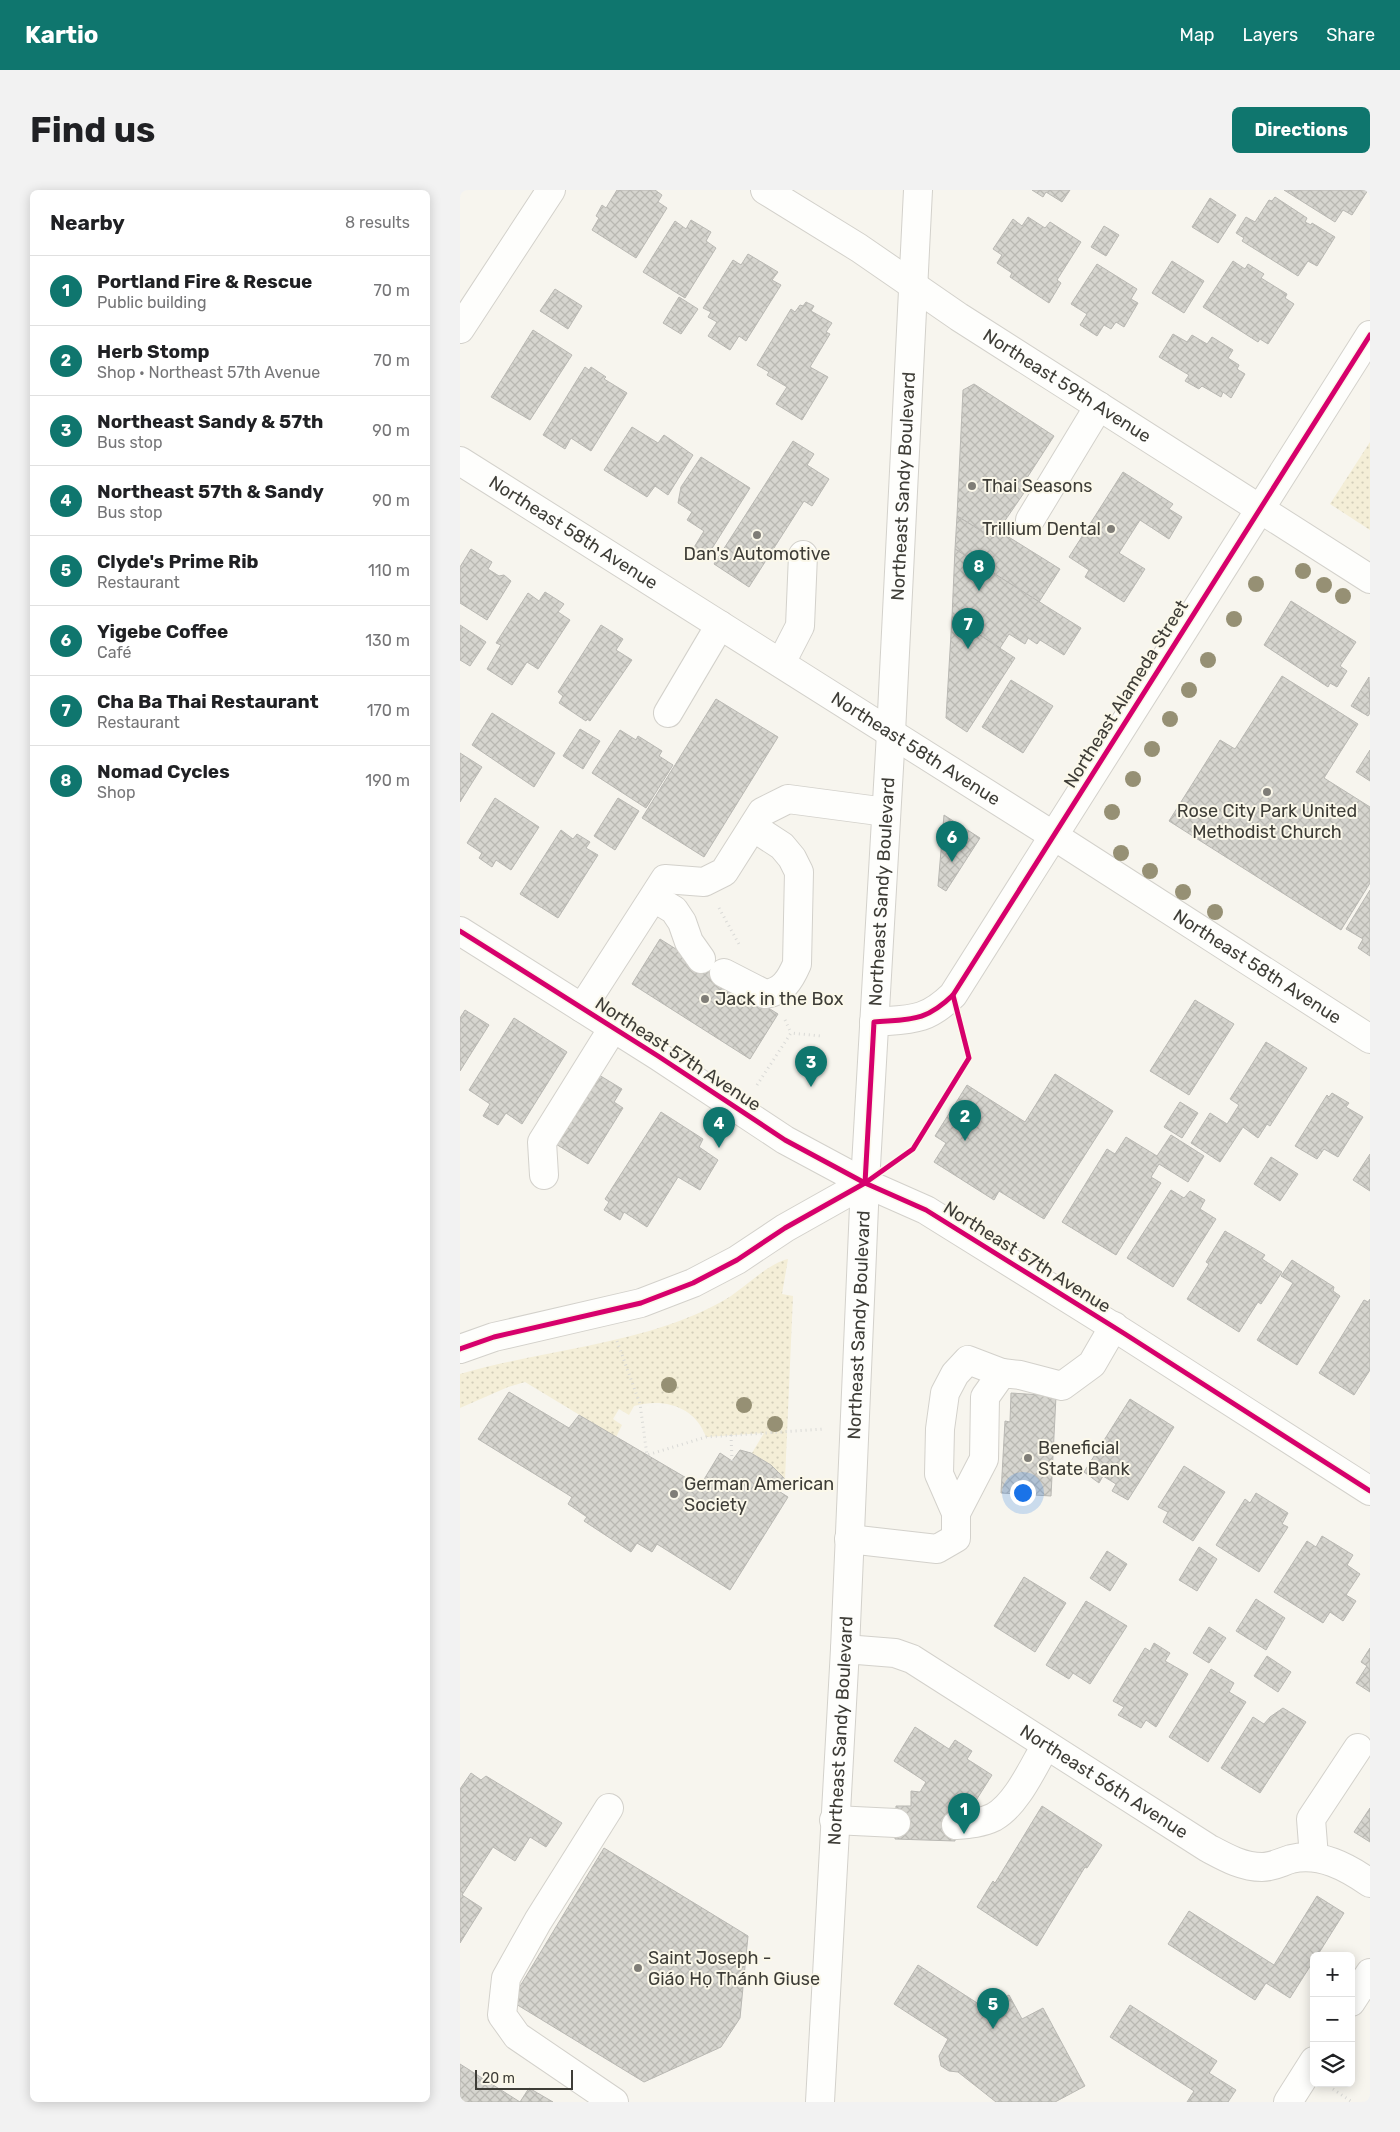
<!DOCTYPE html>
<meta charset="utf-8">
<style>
body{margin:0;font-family:Rubik,sans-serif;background:#f2f2f2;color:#202124}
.controls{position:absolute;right:15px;bottom:15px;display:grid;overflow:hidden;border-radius:8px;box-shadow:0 2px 12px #0003}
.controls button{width:45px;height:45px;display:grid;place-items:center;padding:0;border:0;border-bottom:1px solid #e0e0e0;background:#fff;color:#202124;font:25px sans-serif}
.scale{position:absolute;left:15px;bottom:12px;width:98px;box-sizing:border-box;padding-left:5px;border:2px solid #3e3d37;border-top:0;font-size:14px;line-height:18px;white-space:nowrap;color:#3e3d37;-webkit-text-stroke:4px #fbf8ea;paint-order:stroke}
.you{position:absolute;left:562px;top:1302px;width:18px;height:18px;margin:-12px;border:4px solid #fff;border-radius:50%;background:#1a73e8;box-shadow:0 0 0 8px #1a73e833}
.badge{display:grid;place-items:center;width:32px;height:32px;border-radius:50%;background:#0f766e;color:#fff;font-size:16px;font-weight:700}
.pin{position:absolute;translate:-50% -41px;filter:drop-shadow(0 1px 2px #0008)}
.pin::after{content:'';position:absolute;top:26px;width:18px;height:15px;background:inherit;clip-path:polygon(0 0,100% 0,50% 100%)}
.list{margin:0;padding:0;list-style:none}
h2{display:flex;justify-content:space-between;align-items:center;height:65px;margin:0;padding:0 20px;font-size:21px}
h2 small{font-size:16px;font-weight:400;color:#757577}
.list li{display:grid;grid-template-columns:32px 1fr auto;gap:15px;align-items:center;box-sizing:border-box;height:70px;padding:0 20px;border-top:1px solid #e0e0e0}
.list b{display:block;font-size:19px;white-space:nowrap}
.list p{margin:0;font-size:16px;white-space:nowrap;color:#757577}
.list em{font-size:16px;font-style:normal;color:#757577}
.icon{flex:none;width:28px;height:28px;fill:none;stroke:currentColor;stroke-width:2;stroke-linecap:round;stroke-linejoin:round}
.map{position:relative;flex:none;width:910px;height:1912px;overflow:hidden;border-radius:8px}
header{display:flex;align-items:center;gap:30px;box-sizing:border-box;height:70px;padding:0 25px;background:#0f766e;color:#fff}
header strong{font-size:24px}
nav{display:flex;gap:28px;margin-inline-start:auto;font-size:18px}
.intro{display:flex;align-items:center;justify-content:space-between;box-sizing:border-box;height:120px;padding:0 30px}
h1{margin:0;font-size:35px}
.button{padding:12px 22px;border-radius:8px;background:#0f766e;color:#fff;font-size:18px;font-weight:700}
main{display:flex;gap:30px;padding:0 30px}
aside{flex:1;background:#fff;border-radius:8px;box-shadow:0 2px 12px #0003}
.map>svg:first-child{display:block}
.grass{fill:url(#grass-dots)}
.building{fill:url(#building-cross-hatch);stroke:#b9b8b3}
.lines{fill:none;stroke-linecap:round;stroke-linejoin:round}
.minor-casing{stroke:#d3d1cb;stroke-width:30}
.major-casing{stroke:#d3d1cb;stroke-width:30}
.path{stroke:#d9d9d6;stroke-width:3;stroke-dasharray:1 4;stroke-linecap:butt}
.minor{stroke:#fefefc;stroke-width:28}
.major{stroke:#fefefc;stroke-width:28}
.cycleway-casing{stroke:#fbf8ea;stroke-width:8}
.cycleway{stroke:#d6006c;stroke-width:5}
.tree{fill:#969074}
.poi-dot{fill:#7f7d77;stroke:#fbf8ea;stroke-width:2}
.labels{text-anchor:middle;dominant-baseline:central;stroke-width:4;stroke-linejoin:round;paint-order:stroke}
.street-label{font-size:18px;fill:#3e3d37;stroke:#fbf8ea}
.poi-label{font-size:18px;fill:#3e3d37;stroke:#fbf8ea;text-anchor:start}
</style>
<header>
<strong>Kartio</strong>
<nav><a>Map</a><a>Layers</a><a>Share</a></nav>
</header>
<div class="intro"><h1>Find us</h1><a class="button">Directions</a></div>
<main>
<aside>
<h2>Nearby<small>8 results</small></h2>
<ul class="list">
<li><span class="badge">1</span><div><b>Portland Fire &amp; Rescue</b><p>Public building</p></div><em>70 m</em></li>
<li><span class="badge">2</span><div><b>Herb Stomp</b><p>Shop · Northeast 57th Avenue</p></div><em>70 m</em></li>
<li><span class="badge">3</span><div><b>Northeast Sandy &amp; 57th</b><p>Bus stop</p></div><em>90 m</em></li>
<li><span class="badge">4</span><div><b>Northeast 57th &amp; Sandy</b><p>Bus stop</p></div><em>90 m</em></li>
<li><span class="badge">5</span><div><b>Clyde's Prime Rib</b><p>Restaurant</p></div><em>110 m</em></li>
<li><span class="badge">6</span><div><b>Yigebe Coffee</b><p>Café</p></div><em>130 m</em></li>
<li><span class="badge">7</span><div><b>Cha Ba Thai Restaurant</b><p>Restaurant</p></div><em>170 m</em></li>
<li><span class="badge">8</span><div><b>Nomad Cycles</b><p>Shop</p></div><em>190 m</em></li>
</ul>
</aside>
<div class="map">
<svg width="910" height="1912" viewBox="0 0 910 1912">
<defs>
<pattern id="grass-dots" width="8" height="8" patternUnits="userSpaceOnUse" patternTransform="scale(1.25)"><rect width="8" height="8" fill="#f4eed7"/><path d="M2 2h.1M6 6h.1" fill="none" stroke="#d2cdb9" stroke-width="1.8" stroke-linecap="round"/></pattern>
<pattern id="building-cross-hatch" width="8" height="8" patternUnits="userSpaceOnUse" patternTransform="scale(1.25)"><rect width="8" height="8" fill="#d6d5cf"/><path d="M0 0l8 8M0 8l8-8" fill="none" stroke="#b9b8b2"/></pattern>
</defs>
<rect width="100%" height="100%" fill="#f7f5ee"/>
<g class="grass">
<polygon points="910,252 910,340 870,314"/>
<path d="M328,1069L322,1104L333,1106L325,1289L311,1275L292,1263L304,1243L246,1247C235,1216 203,1208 174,1216L169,1225L159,1219L153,1229L162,1235L156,1247L65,1192L48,1197L0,1218V1184C68,1164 140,1158 208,1135C225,1129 245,1121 261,1112C282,1101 306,1074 328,1069Z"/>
</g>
<g class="building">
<polygon points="157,0 195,0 202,5 198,12 207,18 176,68 132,40 139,28 136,26 142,15 146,18"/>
<polygon points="572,0 610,0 602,12 586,2 583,7"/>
<polygon points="824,0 908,0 892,25 883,20 875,32"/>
<polygon points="815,7 847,28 845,32 851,35 852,33 875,47 857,76 848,71 838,86 782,51 784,48 776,43 786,27 795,32 809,10 812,11"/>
<polygon points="750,8 776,25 758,53 732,37"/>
<polygon points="568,27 585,38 590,32 621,52 597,90 601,93 589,113 550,87 552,83 537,73 542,65 533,59 553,29 562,36"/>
<polygon points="231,30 251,42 246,51 256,58 225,108 183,82 215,31 226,39"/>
<polygon points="644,36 659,45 646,66 631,57"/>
<polygon points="288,64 318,82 312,90 321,95 286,151 279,146 270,160 248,146 257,132 248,127 251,122 243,118 273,70 281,75"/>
<polygon points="712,71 744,91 724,123 692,103"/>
<polygon points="773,71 785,79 788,74 804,84 801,88 827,104 825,108 834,114 808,154 800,149 798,152 743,117"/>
<polygon points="637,74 677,99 671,109 678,113 664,137 656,132 651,139 644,135 637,146 620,135 627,124 611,114"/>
<polygon points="95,99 122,116 108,139 80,121"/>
<polygon points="219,107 238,119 221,144 203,133"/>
<polygon points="346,112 354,116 351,121 372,133 366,142 370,144 350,177 368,187 342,230 316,214 327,197 307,185 309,182 297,175 331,119 335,122 340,115 343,116"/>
<polygon points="73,140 112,165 70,230 31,207"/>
<polygon points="713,144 727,152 732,145 747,154 752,147 773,160 768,168 779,175 777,179 785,184 771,208 763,202 761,207 742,196 739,199 725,191 729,185 699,167"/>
<polygon points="125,177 129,180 131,177 146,187 144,189 167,203 131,261 111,248 105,259 83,245"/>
<polygon points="514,194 594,246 563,294 568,297 533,348 497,326 503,200"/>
<polygon points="172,237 198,253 204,245 233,265 208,305 195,296 187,307 144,280"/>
<polygon points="333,251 354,264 347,275 369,289 352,316 344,311 289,397 254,374"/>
<polygon points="241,267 290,298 246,368 233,359 244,341 227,330 232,322 218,313 221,297"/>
<polygon points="663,282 713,314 709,319 722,327 709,349 680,330 659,363 685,379 664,412 625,387 629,380 609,367"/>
<polygon points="497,326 533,348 539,341 600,379 579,412 495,359"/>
<polygon points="11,359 32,372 28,379 39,386 44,385 51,391 27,430 0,413 0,377"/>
<polygon points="495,359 621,438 604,465 580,450 577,454 568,448 565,454 549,444 540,458 492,427"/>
<polygon points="85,402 104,414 98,422 110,430 78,479 67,472 52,495 27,479 41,455 36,453 68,403 79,411"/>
<polygon points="831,411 896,452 880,476 887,481 877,497 870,493 868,497 804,455"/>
<polygon points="492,427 555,468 507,542 486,528"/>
<polygon points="0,435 26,452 10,476 0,470"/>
<polygon points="141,435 163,449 156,460 172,470 130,531 127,529 126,531 99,513 103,506 98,502"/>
<polygon points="822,486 898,534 864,588 910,617 910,693 881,740 709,631 760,550 775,559"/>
<polygon points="909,487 910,523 908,526 891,516"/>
<polygon points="551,490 593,516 563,563 522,537"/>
<polygon points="256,509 318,547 244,667 182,628"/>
<polygon points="32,523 95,563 74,597 12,555"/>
<polygon points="120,539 140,551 123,579 103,566"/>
<polygon points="160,540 176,550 178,546 202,561 199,566 213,575 186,618 132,583"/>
<polygon points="910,560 910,591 896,582"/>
<polygon points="0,563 22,577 0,612"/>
<polygon points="35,608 79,637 51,680 36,670 32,677 19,668 22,663 7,653"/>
<polygon points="158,608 179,621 155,660 134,646"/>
<polygon points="484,625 520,648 486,701 478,696"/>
<polygon points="101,640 113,649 117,644 130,652 126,658 138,665 98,728 60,704"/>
<polygon points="910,700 910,766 898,758 903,749 886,739"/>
<polygon points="200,749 238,773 244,765 267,779 261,788 318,824 290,869 172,794"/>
<polygon points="735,810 774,834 729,905 690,881"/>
<polygon points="5,820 29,835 0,881 0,828"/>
<polygon points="54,828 107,862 62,934 46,923 38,935 23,926 30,914 9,900"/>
<polygon points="806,852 847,878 810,936 807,934 798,948 783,937 760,972 731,953 750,923 767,934 779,915 770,909"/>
<polygon points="134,882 162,899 154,912 163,918 128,974 91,951"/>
<polygon points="595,884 653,921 584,1029 539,1001 534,1010 474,972 486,953 475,946 507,895 565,932"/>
<polygon points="872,903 889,913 886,917 903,927 878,967 864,959 857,969 835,956 867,905 869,907"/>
<polygon points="720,912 738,923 722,948 704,937"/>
<polygon points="201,922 243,949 239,957 258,970 240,1000 218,987 187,1037 164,1022 160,1030 144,1020 149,1012 145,1009"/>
<polygon points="711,945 744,966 728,992 699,974 691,987 701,993 656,1065 602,1032 647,959 655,964 666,947 697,966"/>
<polygon points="910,964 910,1001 893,990"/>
<polygon points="811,967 838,984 820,1011 794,994"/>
<polygon points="711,1000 724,1008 730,1001 745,1010 740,1019 756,1029 713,1097 667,1068"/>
<polygon points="765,1041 805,1065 802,1069 822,1082 801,1114 798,1112 779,1142 727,1109 749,1074 746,1072"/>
<polygon points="832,1070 874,1097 873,1101 880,1106 837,1175 797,1150 833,1093 821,1086"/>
<polygon points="910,1109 910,1180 894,1205 859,1183 904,1110 908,1112"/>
<polygon points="49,1202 109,1238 119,1225 240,1296 260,1263 272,1271 280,1260 291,1263 311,1275 325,1289 317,1300 328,1307 270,1400 197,1354 192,1362 177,1353 171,1362 124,1331 127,1327 108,1314 112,1307 18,1249"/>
<polygon points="551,1203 596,1206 591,1306 541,1303 545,1231 550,1232"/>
<polygon points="670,1209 714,1237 668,1310 652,1301 656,1294 643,1286 639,1293 624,1282"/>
<polygon points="724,1276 765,1302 733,1351 703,1332 708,1322 698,1317"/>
<polygon points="796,1303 828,1323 822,1334 828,1337 799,1382 756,1355 785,1309 790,1313"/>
<polygon points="862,1346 893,1365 887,1375 900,1384 886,1405 896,1411 883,1431 870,1422 863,1433 814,1402 847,1351 856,1357"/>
<polygon points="739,1357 757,1369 737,1401 719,1390"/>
<polygon points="647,1361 667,1374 650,1401 630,1388"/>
<polygon points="564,1387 606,1413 575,1462 534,1436"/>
<polygon points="796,1409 825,1428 806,1460 776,1441"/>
<polygon points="626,1411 667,1436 630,1494 613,1483 609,1489 586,1475"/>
<polygon points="749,1437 766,1448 749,1473 733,1463"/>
<polygon points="694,1453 710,1463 705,1471 728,1484 696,1537 686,1530 681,1538 658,1525 664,1517 653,1511 685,1458 690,1461"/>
<polygon points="910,1458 910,1502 896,1493 907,1476 901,1472"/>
<polygon points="807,1466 831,1482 818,1502 794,1486"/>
<polygon points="751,1479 774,1493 769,1502 786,1512 748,1572 709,1547"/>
<polygon points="823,1518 846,1532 800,1603 761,1578 793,1527 804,1534 810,1527"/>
<polygon points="455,1537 489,1559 495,1550 512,1561 507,1569 532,1585 510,1620 496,1619 495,1651 435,1649 436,1616 451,1616 451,1601 460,1602 466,1592 434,1571"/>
<polygon points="11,1583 21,1590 26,1586 102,1633 86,1657 70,1647 55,1671 33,1657 2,1705 22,1718 0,1753 0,1599"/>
<polygon points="582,1616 642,1655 627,1678 625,1677 577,1756 517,1717 533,1691 535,1693"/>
<polygon points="910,1618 910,1652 894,1642"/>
<polygon points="144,1658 288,1746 280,1828 261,1857 184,1892 51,1811"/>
<polygon points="857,1706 884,1723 857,1766 854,1766 854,1770 830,1808 806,1793 795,1810 708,1754 729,1721 814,1775"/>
<polygon points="458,1775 525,1818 549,1805 562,1829 583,1818 625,1896 595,1912 536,1912 498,1882 489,1881 481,1876 479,1866 488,1849 434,1814"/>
<polygon points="670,1815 757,1871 749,1883 776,1900 768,1912 727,1912 734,1901 650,1847"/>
<polygon points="0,1874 60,1912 69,1898 93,1912 0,1912"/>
</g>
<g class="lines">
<defs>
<g id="minor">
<path id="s1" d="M305,0L399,58L499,127L910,389"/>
<polyline points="0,139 91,0"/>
<path id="s2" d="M0,271L594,646L910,849"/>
<polyline points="570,330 639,216"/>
<polyline points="321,473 340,436 343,365"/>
<polyline points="208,523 260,435"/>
<polyline points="194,708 214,720 222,732 229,752 241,769"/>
<path d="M264,783L305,804C323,802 330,790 337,774L339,682L332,668L322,656L293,637"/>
<polyline points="122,818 205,689 244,692 264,682 302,622 328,609 426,622"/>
<path d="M414,832C451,829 465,832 493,805L910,145"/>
<polyline points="84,985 82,952 153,838"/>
<polyline points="0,1159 34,1147 181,1113 233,1093 277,1070 325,1038 405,993"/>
<polyline points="496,1323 524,1269 525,1207 542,1183 560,1185 602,1196 632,1174 654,1136"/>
<polyline points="389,1349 477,1359 496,1348 496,1323 479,1284 480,1239 485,1203 495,1184 508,1170 542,1183"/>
<path id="s3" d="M385,1459L435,1463L452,1469L748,1658C765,1667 782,1677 802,1677C813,1677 821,1672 831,1669C860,1662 887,1677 910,1693"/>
<polyline points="149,1618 78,1731 46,1788 42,1825 57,1846 154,1912"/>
<polyline points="374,1630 436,1633"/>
<path d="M496,1635C509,1634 522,1633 534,1627C557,1614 573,1577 586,1555"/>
<polyline points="854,1667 851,1629 898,1558"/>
<polyline points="891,1812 910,1783"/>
<polyline points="828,1912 854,1871"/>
</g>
<g id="major">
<polyline points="0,741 198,866 325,950 405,993 466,1020 665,1144 910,1301"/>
<path id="s4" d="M360,1912L385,1459L405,993L431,543L458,0"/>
</g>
</defs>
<use href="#minor" class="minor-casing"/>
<use href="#major" class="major-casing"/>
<g class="path">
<polyline points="259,718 280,756"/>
<polyline points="325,830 331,843"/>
<polyline points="297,895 331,843 361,846"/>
<polyline points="157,1151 180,1214 187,1265 246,1247 364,1239"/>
<polyline points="271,1245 272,1271"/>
<polyline points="873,1899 892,1912"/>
</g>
<use href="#minor" class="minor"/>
<use href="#major" class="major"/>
<defs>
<g id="cycleway">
<polyline points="0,741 198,866 325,950 405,993 466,1020 665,1144 910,1301"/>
<path d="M405,993L414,832C451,829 465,832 493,805L910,145"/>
<polyline points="0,1159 34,1147 181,1113 233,1093 277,1070 325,1038 405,993 453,959 509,868 493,805"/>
</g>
</defs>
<use href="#cycleway" class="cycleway-casing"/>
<use href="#cycleway" class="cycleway"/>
</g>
<g class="tree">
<circle cx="843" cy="381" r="8"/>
<circle cx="796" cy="394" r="8"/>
<circle cx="864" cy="395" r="8"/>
<circle cx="883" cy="406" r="8"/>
<circle cx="774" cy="429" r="8"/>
<circle cx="748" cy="470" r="8"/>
<circle cx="729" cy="500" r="8"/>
<circle cx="710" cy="529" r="8"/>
<circle cx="692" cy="559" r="8"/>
<circle cx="673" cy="589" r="8"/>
<circle cx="652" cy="622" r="8"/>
<circle cx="661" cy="663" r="8"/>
<circle cx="690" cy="681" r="8"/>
<circle cx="723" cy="702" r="8"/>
<circle cx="755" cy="722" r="8"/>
<circle cx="209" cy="1195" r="8"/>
<circle cx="284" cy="1215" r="8"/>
<circle cx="315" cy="1234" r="8"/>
</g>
<g class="poi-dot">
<circle cx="512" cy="296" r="5"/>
<circle cx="651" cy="339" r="5"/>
<circle cx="297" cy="345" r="5"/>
<circle cx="807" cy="602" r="5"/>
<circle cx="245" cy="809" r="5"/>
<circle cx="568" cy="1268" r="5"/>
<circle cx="214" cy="1304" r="5"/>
<circle cx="178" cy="1778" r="5"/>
</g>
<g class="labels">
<g class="street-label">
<text stroke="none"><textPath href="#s1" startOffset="360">Northeast 59th Avenue</textPath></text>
<text stroke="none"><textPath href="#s4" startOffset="1618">Northeast Sandy Boulevard</textPath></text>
<text stroke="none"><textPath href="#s2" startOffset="134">Northeast 58th Avenue</textPath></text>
<text transform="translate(666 504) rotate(-58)">Northeast Alameda Street</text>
<text stroke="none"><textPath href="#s2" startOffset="539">Northeast 58th Avenue</textPath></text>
<text stroke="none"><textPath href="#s4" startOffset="1212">Northeast Sandy Boulevard</textPath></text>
<text stroke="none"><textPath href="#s2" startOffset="944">Northeast 58th Avenue</textPath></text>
<text transform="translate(218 864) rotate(33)">Northeast 57th Avenue</text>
<text transform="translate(567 1067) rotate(32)">Northeast 57th Avenue</text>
<text stroke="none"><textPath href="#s4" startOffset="778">Northeast Sandy Boulevard</textPath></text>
<text stroke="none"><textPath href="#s4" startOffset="372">Northeast Sandy Boulevard</textPath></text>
<text stroke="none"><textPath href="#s3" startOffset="296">Northeast 56th Avenue</textPath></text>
</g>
<g class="poi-label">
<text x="522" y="296">Thai Seasons</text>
<text x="641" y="339" text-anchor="end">Trillium Dental</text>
<text x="297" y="364" text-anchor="middle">Dan's Automotive</text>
<text x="807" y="621" text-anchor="middle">Rose City Park United<tspan x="807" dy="21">Methodist Church</tspan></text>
<text x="255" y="809">Jack in the Box</text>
<text x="578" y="1258">Beneficial<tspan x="578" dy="21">State Bank</tspan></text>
<text x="224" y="1294">German American<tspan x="224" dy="21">Society</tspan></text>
<text x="188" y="1768">Saint Joseph -<tspan x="188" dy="21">Giáo Họ Thánh Giuse</tspan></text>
</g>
</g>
</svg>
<div class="controls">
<button>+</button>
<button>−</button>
<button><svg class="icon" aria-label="layers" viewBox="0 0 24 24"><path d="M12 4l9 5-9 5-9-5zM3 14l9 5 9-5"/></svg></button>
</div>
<div class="scale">20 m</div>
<div class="you"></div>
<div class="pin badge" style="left:504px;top:1644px">1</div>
<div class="pin badge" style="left:505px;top:951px">2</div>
<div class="pin badge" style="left:351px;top:897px">3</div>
<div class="pin badge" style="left:259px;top:958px">4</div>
<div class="pin badge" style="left:533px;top:1839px">5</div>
<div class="pin badge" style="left:492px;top:672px">6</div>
<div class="pin badge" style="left:508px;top:459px">7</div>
<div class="pin badge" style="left:519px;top:401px">8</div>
</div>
</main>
